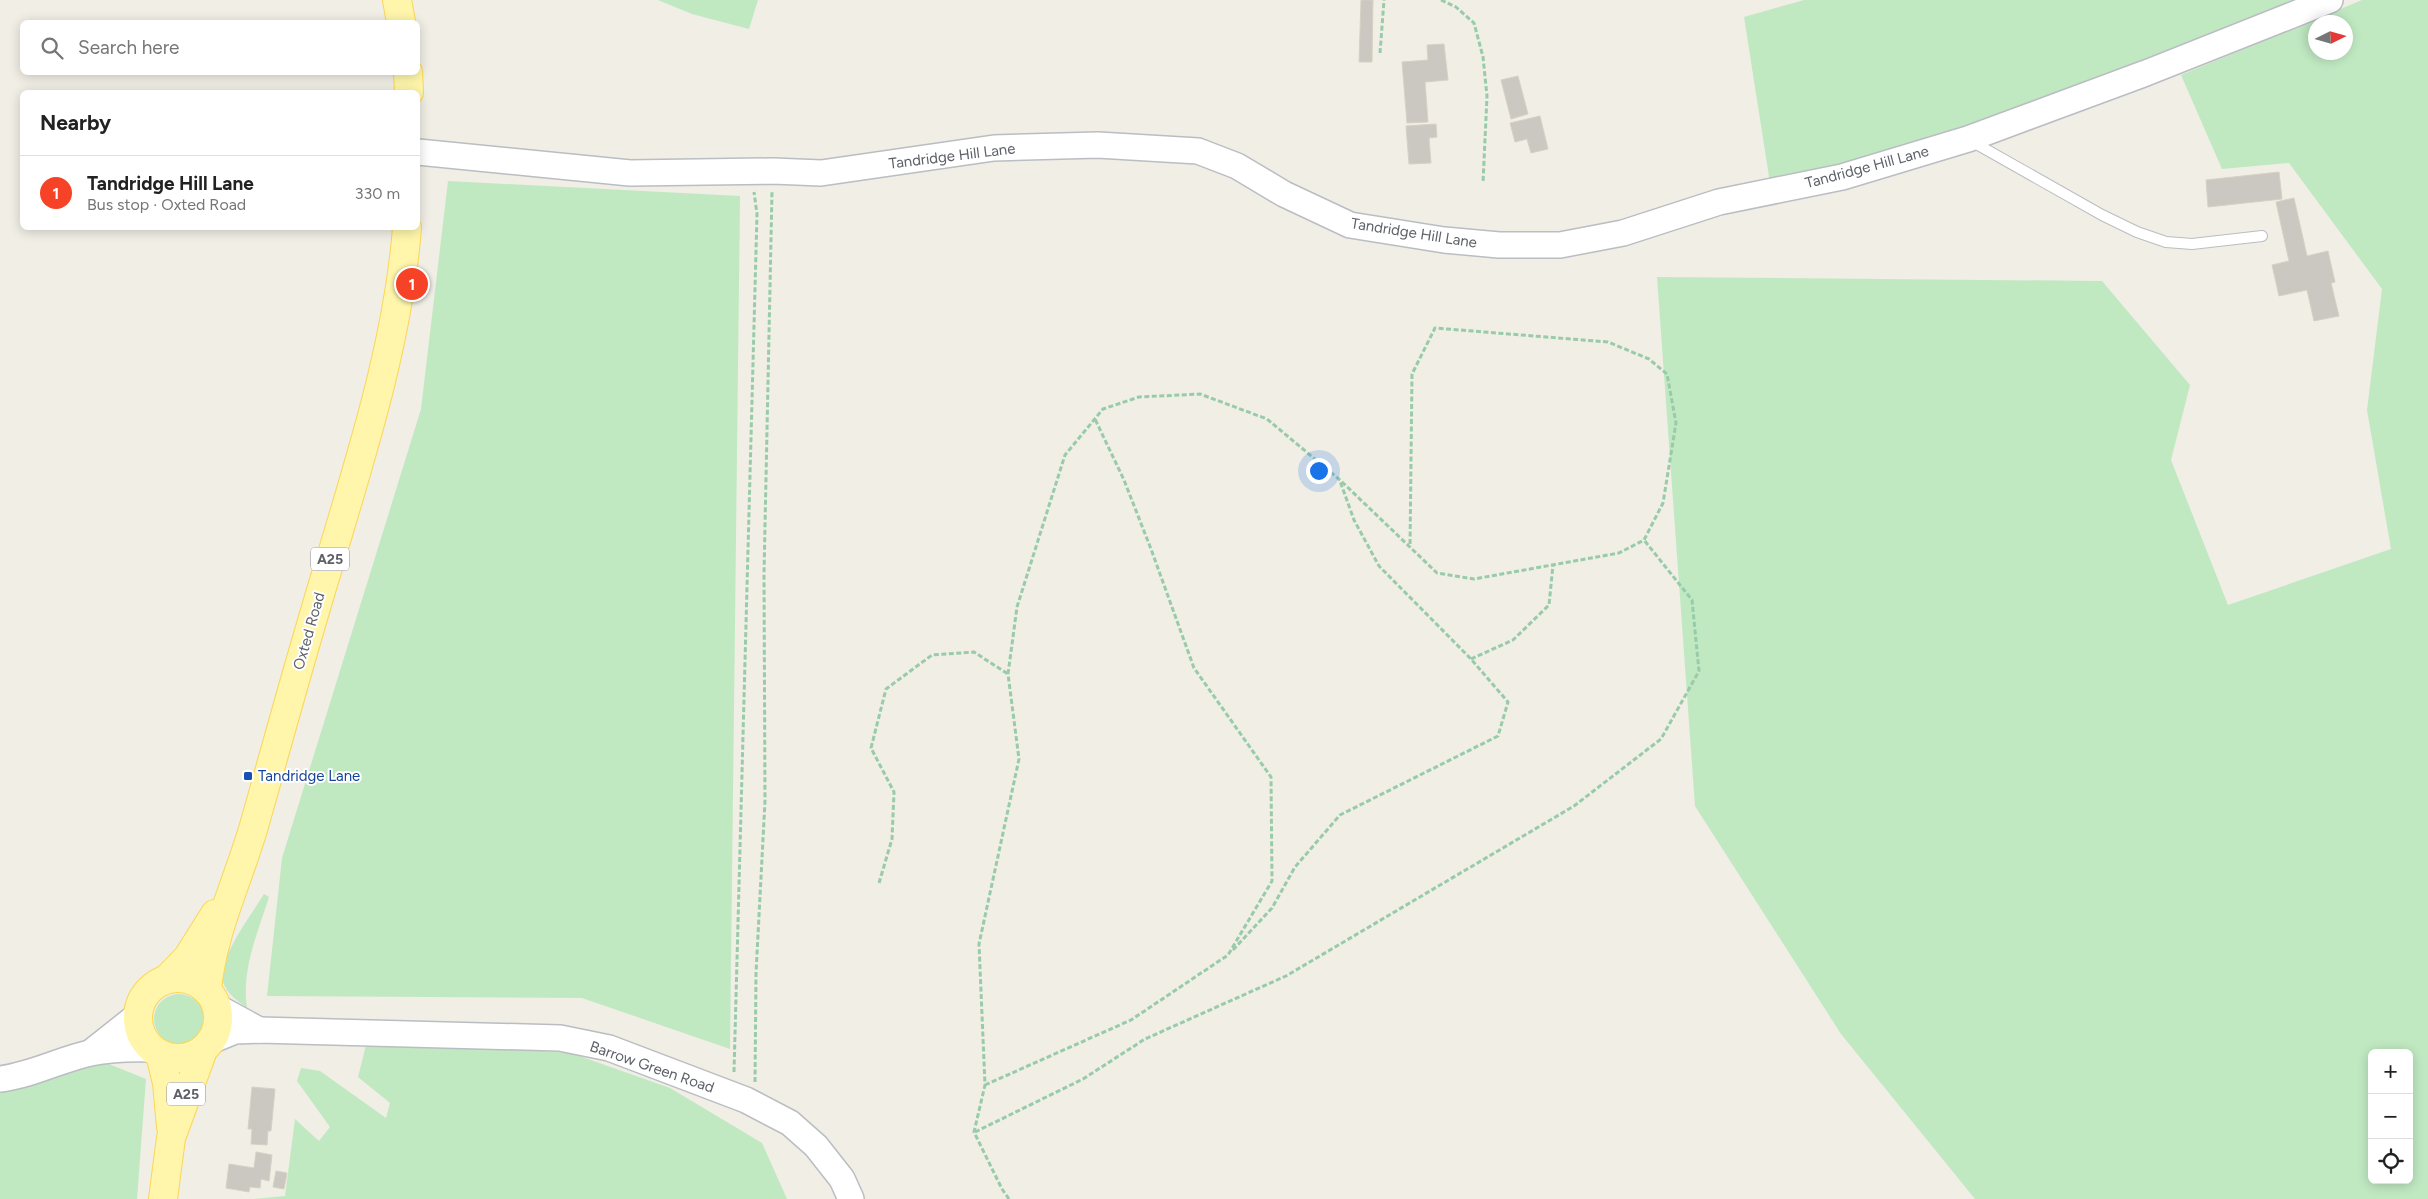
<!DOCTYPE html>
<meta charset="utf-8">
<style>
body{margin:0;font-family:Figtree,sans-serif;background:#f6f6f6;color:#222}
.controls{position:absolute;right:15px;bottom:15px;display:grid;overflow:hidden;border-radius:8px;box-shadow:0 2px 12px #0003}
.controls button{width:45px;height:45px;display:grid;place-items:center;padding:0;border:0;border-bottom:1px solid #e0e0e0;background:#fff;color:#222;font:25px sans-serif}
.compass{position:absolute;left:2308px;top:15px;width:45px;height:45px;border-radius:50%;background:#fff;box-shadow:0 2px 12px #0003;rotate:85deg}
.you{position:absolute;left:1318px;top:470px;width:18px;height:18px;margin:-12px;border:4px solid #fff;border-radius:50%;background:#1a73e8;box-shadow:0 0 0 8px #1a73e833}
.badge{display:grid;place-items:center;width:32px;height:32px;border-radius:50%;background:#f64226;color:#fff;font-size:16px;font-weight:700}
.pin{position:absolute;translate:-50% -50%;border:2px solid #fff;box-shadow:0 1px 5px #0006}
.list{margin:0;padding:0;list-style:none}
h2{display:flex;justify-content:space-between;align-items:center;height:65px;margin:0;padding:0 20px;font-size:21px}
h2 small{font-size:16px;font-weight:400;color:#767676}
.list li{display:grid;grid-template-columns:32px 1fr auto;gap:15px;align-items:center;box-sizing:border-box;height:75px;padding:0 20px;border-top:1px solid #e0e0e0}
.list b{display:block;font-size:19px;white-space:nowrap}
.list p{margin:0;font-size:16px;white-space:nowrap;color:#767676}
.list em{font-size:16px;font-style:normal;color:#767676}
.icon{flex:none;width:28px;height:28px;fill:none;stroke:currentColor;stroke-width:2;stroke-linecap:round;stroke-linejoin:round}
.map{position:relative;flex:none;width:2428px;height:1199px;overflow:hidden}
.search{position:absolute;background:#fff;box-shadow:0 2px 12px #0003;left:20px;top:20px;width:400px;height:55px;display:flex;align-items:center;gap:12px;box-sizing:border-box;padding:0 18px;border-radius:8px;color:#767676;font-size:19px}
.panel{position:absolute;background:#fff;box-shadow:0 2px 12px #0003;left:20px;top:90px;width:400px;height:140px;border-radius:8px}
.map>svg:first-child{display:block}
.green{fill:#c0e9c2;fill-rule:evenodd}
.building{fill:#cbc8c2;stroke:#d6d1c3}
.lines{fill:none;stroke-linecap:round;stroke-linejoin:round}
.service-casing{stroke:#babdc2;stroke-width:12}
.tertiary-casing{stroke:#babdc2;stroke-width:28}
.primary-casing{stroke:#fcd653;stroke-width:30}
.path{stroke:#98cbaa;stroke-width:3;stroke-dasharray:5 2.5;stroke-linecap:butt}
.service{stroke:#fff;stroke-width:10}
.tertiary{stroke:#fff;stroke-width:25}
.primary{stroke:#fff6ab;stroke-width:28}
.transit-dot{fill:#1a4fb4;stroke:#fff;stroke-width:2}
.labels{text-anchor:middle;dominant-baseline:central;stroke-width:4;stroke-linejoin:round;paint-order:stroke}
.shield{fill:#fff;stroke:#8e9095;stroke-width:1}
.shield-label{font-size:14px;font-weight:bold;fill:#5d6167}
.street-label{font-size:15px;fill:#5d6167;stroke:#fff}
.transit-label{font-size:15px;fill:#164399;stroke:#fff;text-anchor:start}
</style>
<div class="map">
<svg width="2428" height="1199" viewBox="0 0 2428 1199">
<rect width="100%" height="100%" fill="#f0eee5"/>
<g class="green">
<polygon points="658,0 758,0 749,29 692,14"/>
<polygon points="1804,0 2312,0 2007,117 1840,170 1770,183 1744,17"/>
<path d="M2362,0H2428V1199H1975L1841,1034L1695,806L1657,277L2102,281L2190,385L2171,460L2228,605L2391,549L2367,410L2382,289L2289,163L2222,169L2181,75ZM2316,22H2346V52H2316ZM2372,1053H2409V1180H2372Z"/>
<polygon points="448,181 740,196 730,1049 582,998 267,996 282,858 421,409"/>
<path d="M264,894L269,897C258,932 241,970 247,1008C238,1001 227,994 223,982C217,959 252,914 264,894Z"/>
<circle cx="179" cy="1019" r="25"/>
<polygon points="366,1045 491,1048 571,1053 670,1088 762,1143 787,1199 254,1199 285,1196 295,1119 319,1141 330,1127 297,1081 301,1068 320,1071 386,1118 390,1103 358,1077"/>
<polygon points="104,1062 146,1079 137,1199 0,1199 0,1082"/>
</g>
<g class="building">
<polygon points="1361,0 1373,0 1372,62 1359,62"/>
<polygon points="1444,44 1448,80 1425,82 1428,122 1407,123 1402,62 1428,60 1427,45"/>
<polygon points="1518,76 1528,114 1511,119 1501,80"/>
<polygon points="1540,116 1548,149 1531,153 1527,139 1515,142 1510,123"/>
<polygon points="1436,124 1437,137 1429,138 1431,163 1409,164 1406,126"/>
<polygon points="2279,172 2282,199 2208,207 2206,180"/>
<polygon points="2294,198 2307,256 2328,251 2335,282 2331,283 2339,316 2314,321 2307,290 2279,296 2272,265 2289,261 2276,202"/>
<polygon points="252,1087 275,1089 271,1131 268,1131 267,1145 251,1144 252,1129 248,1129"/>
<polygon points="256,1152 272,1155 269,1181 261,1179 260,1188 250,1187 249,1192 226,1188 229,1164 254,1168"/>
<polygon points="276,1171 287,1173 284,1189 273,1187"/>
</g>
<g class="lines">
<defs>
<polyline id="service" points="1971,141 2102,215 2137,232 2166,242 2192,244 2262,236"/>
<g id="tertiary">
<polyline points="418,152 630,173 773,171 821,173 994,148 1098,145 1198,151 1237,166 1284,194 1350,225 1444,240 1499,245 1560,245 1623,233 1719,202 1842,177 1968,139 2146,73 2330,0"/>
<polyline points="217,1007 259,1030"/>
<polyline points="213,1040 235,1031 259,1030 560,1038 609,1048 746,1100 790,1123 816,1146 842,1179 851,1199"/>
<polyline points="90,1053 138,1015"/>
<path d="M0,1079C32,1075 59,1060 90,1053C111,1049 132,1048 153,1049"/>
</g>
<g id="primary">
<polyline points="397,0 401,22"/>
<polyline points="408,72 409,92"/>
<circle cx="178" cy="1018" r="40"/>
<polyline points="167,979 188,957 215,914"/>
<path d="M207,990C212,933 238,881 254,826C278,741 301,656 327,571C360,459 398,344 407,228"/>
<polyline points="160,1054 167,1083 171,1127"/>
<polyline points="163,1199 171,1138 203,1050"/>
</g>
</defs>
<use href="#service" class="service-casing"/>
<use href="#tertiary" class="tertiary-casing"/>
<use href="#primary" class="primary-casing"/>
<g class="path">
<polyline points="1441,0 1456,7 1474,23 1483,57 1487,96 1483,183"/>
<polyline points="1380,53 1384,0"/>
<polyline points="1471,659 1513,640 1549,605 1553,565"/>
<polyline points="879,883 892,839 894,792 871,748 886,689 932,655 974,652 1008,674"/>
<polyline points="1233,950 1272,908 1295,867 1340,815 1498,736 1508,702 1471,659 1379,566 1354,520 1340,481"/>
<polyline points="734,1072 757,214 754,192"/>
<polyline points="755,1082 756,973 765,801 764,574 772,191"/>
<polyline points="985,1085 1131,1020 1228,955 1272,881 1271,777 1194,668 1151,549 1124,480 1095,419"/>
<polyline points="975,1132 1083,1079 1145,1039 1286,976 1574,806 1661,739 1699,671 1692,600 1644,540"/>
<polyline points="1009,1199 1002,1189 974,1132 985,1085 979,944 1019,759 1008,674 1017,607 1065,455 1103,409 1139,397 1200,394 1267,419 1340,480 1437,573 1474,579 1619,553 1644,540 1663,503 1676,423 1667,374 1649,359 1608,342 1435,328 1412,374 1410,547"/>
</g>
<use href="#service" class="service"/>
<use href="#tertiary" class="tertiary"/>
<use href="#primary" class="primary"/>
</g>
<rect class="transit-dot" x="243" y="771" width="10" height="10" rx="2.5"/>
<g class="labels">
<g class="shield">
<rect x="311" y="547.5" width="38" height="23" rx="4"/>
<rect x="167" y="1082.5" width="38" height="23" rx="4"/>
</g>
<g class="shield-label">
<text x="330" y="559">A25</text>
<text x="186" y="1094">A25</text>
</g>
<g class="street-label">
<text transform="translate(952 156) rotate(-7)">Tandridge Hill Lane</text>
<text transform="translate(1867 167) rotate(-15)">Tandridge Hill Lane</text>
<text transform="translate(1414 233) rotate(9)">Tandridge Hill Lane</text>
<text transform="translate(309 631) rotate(-74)">Oxted Road</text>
<text transform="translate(652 1067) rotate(19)">Barrow Green Road</text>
</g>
<g class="transit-label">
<text x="258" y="776">Tandridge Lane</text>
</g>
</g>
</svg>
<div class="controls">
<button>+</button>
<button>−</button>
<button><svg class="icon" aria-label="locate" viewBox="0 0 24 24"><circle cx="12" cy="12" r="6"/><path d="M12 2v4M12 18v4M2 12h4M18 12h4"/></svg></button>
</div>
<svg class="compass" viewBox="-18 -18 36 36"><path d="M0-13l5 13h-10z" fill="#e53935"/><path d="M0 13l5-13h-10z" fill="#767676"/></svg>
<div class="you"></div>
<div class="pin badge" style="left:412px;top:284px">1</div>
<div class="search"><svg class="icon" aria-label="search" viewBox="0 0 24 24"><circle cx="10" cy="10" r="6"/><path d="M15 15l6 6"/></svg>Search here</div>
<section class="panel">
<h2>Nearby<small></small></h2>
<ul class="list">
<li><span class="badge">1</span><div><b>Tandridge Hill Lane</b><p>Bus stop · Oxted Road</p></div><em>330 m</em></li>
</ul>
</section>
</div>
